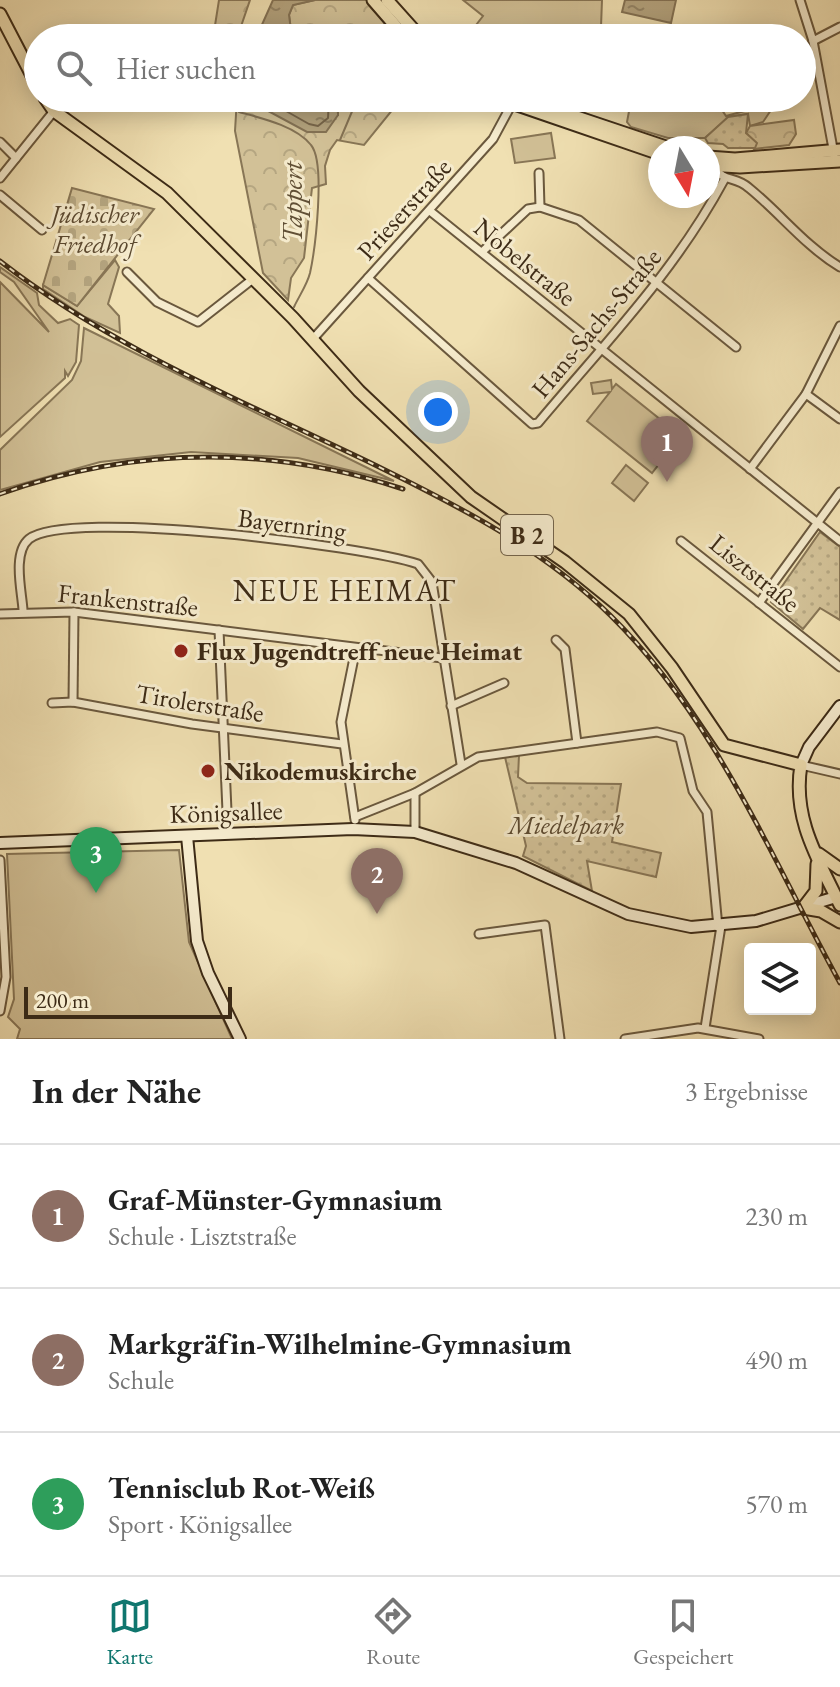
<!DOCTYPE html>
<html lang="de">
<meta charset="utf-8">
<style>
body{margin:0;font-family:"EB Garamond",serif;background:#f6f6f6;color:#222}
.controls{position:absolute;right:24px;bottom:24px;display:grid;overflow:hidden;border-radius:8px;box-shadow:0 4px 20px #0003}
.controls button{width:72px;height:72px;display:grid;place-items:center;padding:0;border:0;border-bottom:2px solid #e0e0e0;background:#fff;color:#222;font:40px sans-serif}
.compass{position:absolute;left:648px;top:136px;width:72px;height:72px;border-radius:50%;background:#fff;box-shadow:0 4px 20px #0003;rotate:170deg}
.scale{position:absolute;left:24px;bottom:20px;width:208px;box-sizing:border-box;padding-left:8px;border:4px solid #3d2b16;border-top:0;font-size:22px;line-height:28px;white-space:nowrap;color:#3d2b16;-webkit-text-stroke:6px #f5ebcd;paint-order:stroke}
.you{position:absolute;left:438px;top:412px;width:28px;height:28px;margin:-20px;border:6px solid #fff;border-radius:50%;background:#1a73e8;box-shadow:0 0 0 12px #1a73e833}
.badge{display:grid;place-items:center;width:52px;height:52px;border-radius:50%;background:#0f766e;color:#fff;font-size:26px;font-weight:700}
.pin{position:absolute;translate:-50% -66px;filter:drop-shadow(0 2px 4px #0008)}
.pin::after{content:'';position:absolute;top:42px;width:28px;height:24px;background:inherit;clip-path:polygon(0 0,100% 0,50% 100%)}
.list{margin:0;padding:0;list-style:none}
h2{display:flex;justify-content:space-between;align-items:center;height:104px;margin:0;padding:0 32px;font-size:34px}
h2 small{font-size:26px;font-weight:400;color:#767676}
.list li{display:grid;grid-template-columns:52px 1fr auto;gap:24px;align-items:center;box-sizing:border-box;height:144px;padding:0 32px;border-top:2px solid #e0e0e0}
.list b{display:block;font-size:30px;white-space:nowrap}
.list p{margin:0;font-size:26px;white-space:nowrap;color:#767676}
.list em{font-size:26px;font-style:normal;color:#767676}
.icon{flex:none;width:44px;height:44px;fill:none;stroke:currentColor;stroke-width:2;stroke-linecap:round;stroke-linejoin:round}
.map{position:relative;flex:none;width:840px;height:1039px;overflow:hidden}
.search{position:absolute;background:#fff;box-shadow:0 4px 20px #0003;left:24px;right:24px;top:24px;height:88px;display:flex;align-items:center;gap:20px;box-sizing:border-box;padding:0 28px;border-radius:44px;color:#767676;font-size:30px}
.sheet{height:536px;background:#fff}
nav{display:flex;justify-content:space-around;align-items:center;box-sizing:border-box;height:112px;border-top:2px solid #e0e0e0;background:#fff;font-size:22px;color:#767676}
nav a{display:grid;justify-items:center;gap:4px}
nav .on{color:#0f766e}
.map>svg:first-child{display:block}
.grass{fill:#d2c197;stroke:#887656;stroke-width:2}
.forest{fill:url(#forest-crowns);stroke:#887656;stroke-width:2}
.cemetery{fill:url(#cemetery-stones);stroke:#887656;stroke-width:2}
.park{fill:url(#park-dots);stroke:#887656;stroke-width:2}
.water{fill:url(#water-ripples);stroke:#847254;stroke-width:2}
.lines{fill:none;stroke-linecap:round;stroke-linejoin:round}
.shore{stroke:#78664a;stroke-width:2}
.stream{stroke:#847254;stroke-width:2}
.street-casing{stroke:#6a583d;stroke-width:11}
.secondary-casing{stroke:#3d2b16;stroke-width:14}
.primary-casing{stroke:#3d2b16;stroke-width:15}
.street{stroke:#f5ebcd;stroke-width:7}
.secondary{stroke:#f5ebcd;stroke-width:10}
.primary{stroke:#f0e0b2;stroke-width:11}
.rail-casing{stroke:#3d2b16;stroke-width:5}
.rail{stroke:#f5ebcd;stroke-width:2;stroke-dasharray:6;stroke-linecap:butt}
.poi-dot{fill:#8f2418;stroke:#f5ebcd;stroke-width:3}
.labels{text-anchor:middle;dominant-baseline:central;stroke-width:6;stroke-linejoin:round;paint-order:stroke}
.shield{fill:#f5ebcd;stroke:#74654d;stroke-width:2}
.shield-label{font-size:24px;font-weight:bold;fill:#3d2b16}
.street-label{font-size:26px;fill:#3d2b16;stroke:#f5ebcd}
.park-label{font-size:26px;font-style:italic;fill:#5b4930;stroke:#f5ebcd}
.poi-label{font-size:26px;font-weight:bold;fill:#3d2b16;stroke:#f5ebcd;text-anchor:start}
.water-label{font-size:28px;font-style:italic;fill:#604f35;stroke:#f5ebcd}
.quarter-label{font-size:30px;letter-spacing:2px;fill:#3d2b16;stroke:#f5ebcd}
</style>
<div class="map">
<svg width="840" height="1039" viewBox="0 0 840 1039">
<defs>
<pattern id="forest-crowns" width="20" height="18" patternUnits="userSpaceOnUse" patternTransform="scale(2)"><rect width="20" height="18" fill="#d2c197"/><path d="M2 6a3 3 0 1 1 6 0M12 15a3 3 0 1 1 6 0" fill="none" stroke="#b5a681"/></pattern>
<pattern id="cemetery-stones" width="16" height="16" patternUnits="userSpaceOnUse" patternTransform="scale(2)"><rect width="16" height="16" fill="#d2c197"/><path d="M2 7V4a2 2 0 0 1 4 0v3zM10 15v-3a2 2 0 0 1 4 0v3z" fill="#b5a681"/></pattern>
<pattern id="park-dots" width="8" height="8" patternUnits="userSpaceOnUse" patternTransform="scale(2)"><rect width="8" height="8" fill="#d2c197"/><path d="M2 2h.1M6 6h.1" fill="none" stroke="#b5a681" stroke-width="1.8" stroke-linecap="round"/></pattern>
<pattern id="water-ripples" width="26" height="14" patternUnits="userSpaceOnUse" patternTransform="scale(2)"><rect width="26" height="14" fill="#b3a27d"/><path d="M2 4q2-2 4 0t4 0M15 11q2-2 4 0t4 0" fill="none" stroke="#938465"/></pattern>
</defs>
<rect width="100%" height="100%" fill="#f0e0b2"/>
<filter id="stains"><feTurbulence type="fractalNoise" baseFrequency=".0025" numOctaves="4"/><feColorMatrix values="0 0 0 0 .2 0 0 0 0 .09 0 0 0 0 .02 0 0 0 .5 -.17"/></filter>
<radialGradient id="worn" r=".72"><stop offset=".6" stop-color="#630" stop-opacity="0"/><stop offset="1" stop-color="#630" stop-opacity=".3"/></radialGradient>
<g class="grass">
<polygon points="463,0 602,0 601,27 606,38 466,38 483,16"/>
<polygon points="621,98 714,98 726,116 748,110 742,98 769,98 771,110 763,122 750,126 748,114 729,117 705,138 668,138 631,127 627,122 630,106"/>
<polygon points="551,133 555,158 515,163 511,139"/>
<polygon points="115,260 119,267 108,304 119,316 120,333 85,317 43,289 43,285 77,306"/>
<polygon points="0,267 37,293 39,305 58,323 70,319 79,325 76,362 68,376 65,371 65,378 0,437 0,282 49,332 14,282 0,272"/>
<polygon points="84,328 394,481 298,458 191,452 100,462 0,490 0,450 72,380 81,361"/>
<polygon points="611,380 612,389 616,384 681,436 652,473 587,421 610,392 593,394 591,383"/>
<polygon points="626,465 648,483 634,501 612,483"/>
<polygon points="179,850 189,942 232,1039 17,1039 20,1029 8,1017 14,999 7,854"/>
</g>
<g class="forest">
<polygon points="219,0 250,0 237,38 213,38"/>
<polygon points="315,0 368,0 399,38 292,38 289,15 293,5"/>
<polygon points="237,98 254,98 257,105 288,119 338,115 337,98 402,98 364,145 337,140 330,150 325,166 326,184 312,188 304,258 291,278 288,300 263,273 235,131"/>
<polygon points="794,120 796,134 789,145 754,149 756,143 746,133 750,126"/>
</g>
<polygon class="cemetery" points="72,188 154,209 77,306 43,285"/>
<g class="park">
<polygon points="748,114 746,133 757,143 755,148 728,148 723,144 708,143 705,138 728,117"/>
<polygon points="820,532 840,547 840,620 820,608 803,629 771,602"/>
<polygon points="519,755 518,777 527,783 621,784 612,842 661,853 656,877 587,861 592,891 523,856 526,846 505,757"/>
</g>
<g class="water">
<polygon points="273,0 315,0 293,5 289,15 292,38 256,38"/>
<polygon points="625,0 676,0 671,23 622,12"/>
<polygon points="254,98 337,98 338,115 326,132 307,132 257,105"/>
</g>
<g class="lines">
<polyline class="shore" points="263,98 309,124 318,126 328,118 329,98"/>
<g class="stream">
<path d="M251,98L239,112C261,118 296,126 311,145C326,163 315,250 310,273C307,285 299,296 294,307"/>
<polyline points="239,102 239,98"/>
<polyline points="340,140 356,102"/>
</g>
<defs>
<g id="street">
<polyline points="800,0 813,41 834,154"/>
<polyline points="813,41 840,27"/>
<polyline points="0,142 16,158"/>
<path d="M712,166C726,184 734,175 749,188C780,213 805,246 840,267"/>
<polyline points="539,173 540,207"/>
<polyline points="0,178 54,111"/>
<polyline points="0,195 42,230"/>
<polyline points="430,211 840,541"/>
<polyline points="483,251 528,209 540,207 579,220 736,347"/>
<polyline points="127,272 157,302 198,322 254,278"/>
<path d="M368,278L532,424L538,423C605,343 674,273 724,180"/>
<polyline points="312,340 493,139 514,100"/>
<polyline points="806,394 840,419"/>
<polyline points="750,469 806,394 840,326"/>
<polyline points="681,541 840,667"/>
<polyline points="759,603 840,492"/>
<path d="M23,610C22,592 12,553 29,539C68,508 365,546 418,564L432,582L461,764"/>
<polyline points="0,614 74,612 442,658"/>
<polyline points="219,630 227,811"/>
<polyline points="556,640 565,649 577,743"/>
<polyline points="73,702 74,612"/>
<polyline points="52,703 73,702 192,724 342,744"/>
<polyline points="451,706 504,683"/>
<polyline points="801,765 840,774"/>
<polyline points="355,817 415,793 478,757 657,732 680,738 693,791 707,812 718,927"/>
<polyline points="355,820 341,722 356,648"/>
<polyline points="415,832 415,793"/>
<polyline points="0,860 6,977 0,1011"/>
<polyline points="479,934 545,925 560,1039"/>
<polyline points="705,1028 721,926"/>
<polyline points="625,1039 698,1028 759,1039"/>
</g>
<g id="secondary">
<polyline points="801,765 809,747 840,706"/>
<polyline points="187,836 197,941 208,973 240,1039"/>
<polyline points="0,843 353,829 415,832 516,863 628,914 691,927 756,921 836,897"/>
</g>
<g id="primary">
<polyline points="373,0 406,38"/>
<polyline points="387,0 421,38"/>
<polyline points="0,14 38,87"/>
<path d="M45,98L54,111L167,193L293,318L359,391L471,497L565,562L629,614L672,668L724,745L801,765C792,818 818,859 840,905"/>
<polyline points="497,98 660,154"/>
<polyline points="520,98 669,148"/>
<polyline points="708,157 735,159 840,150"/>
<polyline points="708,165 740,167 840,161"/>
<polyline points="819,854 840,869"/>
<polyline points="803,908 816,891 817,864"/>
<polyline points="803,908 821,911 840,922"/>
</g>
</defs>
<use href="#street" class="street-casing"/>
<use href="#secondary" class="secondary-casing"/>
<use href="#primary" class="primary-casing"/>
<use href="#street" class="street"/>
<use href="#secondary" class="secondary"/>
<use href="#primary" class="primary"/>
<defs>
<g id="rail">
<path d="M0,261C113,349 249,404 377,466C460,507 543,549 610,615C714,717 771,857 840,983"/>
<path d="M0,494C133,447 269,445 403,489"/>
</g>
</defs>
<use href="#rail" class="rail-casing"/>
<use href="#rail" class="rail"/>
</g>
<g class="poi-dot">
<circle cx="181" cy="651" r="8"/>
<circle cx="208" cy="771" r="8"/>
</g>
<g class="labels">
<rect class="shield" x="501" y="515" width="52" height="40" rx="6"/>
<g class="shield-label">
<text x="527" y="535">B 2</text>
</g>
<g class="street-label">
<text transform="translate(404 209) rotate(-48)">Prieserstraße</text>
<text transform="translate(525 262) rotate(39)">Nobelstraße</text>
<text transform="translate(596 323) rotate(-50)">Hans-Sachs-Straße</text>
<text transform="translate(292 524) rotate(7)">Bayernring</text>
<text transform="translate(755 573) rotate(39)">Lisztstraße</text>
<text transform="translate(128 600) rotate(6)">Frankenstraße</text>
<text transform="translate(200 703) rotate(9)">Tirolerstraße</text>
<text transform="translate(226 812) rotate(-2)">Königsallee</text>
</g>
<g class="park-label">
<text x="95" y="214">Jüdischer<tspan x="95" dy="30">Friedhof</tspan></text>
<text x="566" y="825">Miedelpark</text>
</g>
<g class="poi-label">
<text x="197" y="651">Flux Jugendtreff neue Heimat</text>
<text x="224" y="771">Nikodemuskirche</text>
</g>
<g class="water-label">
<text transform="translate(292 202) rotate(-90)">Tappert</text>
</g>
<g class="quarter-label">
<text x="345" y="590">NEUE HEIMAT</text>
</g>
</g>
<rect width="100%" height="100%" filter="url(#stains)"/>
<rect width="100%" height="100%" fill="url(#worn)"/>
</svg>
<div class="controls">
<button><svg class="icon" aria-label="layers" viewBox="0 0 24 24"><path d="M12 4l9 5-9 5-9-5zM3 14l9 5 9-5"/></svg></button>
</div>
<svg class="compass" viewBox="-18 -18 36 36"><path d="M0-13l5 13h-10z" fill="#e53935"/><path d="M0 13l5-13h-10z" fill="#767676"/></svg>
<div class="scale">200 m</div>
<div class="you"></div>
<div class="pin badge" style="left:667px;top:482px;background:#8d6e63">1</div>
<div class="pin badge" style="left:377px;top:914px;background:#8d6e63">2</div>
<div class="pin badge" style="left:96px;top:893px;background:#2e9e5b">3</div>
<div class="search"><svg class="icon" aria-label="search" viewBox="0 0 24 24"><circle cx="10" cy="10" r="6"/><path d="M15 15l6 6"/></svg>Hier suchen</div>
</div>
<section class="sheet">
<h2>In der Nähe<small>3 Ergebnisse</small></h2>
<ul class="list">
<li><span class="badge" style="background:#8d6e63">1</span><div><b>Graf-Münster-Gymnasium</b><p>Schule · Lisztstraße</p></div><em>230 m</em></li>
<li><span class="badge" style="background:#8d6e63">2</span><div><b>Markgräfin-Wilhelmine-Gymnasium</b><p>Schule</p></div><em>490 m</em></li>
<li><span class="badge" style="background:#2e9e5b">3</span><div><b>Tennisclub Rot-Weiß</b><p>Sport · Königsallee</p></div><em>570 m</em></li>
</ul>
</section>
<nav>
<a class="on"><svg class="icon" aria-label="map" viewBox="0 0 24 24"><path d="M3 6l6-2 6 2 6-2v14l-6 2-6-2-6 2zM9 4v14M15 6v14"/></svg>Karte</a>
<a><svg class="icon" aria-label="directions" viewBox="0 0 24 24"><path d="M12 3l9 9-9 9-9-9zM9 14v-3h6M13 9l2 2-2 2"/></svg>Route</a>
<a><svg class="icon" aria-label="saved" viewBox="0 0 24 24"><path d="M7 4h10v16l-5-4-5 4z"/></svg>Gespeichert</a>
</nav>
